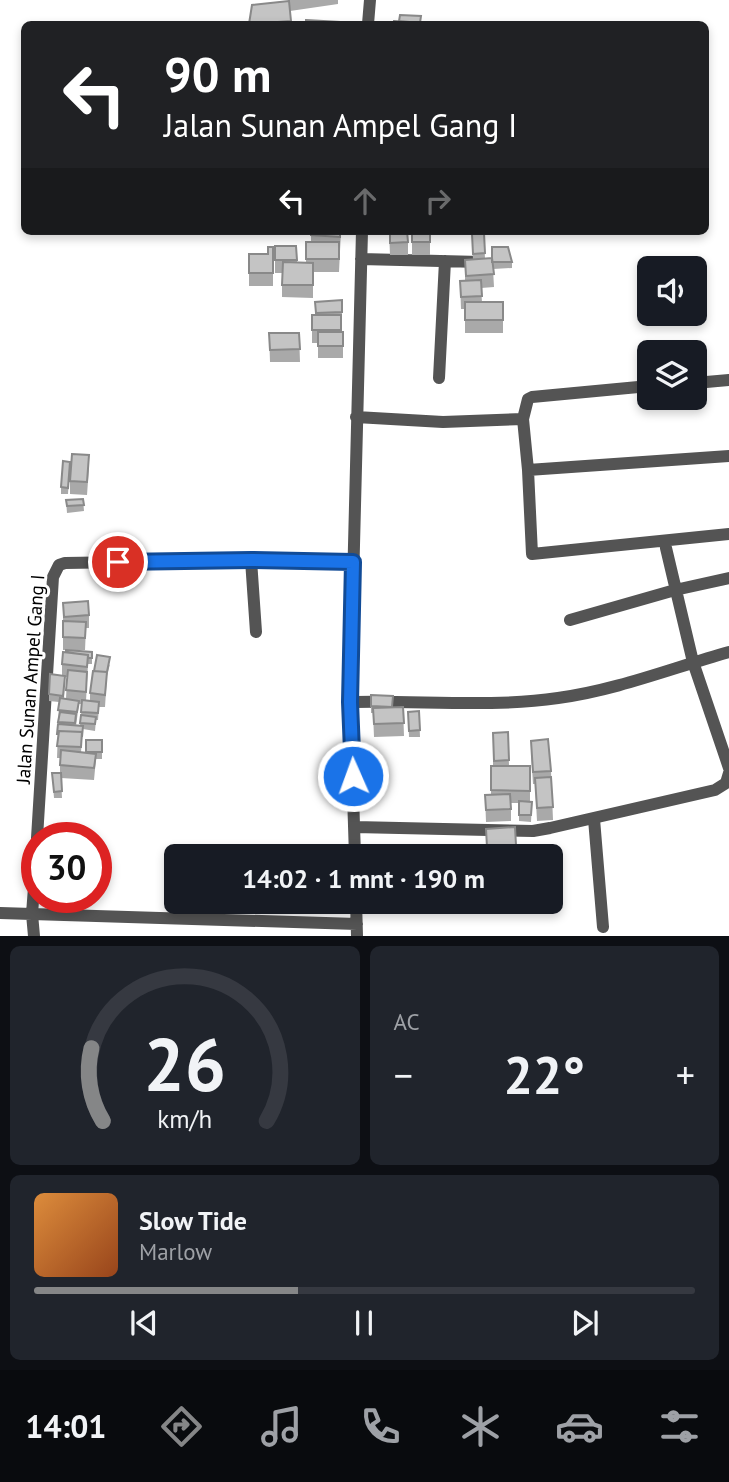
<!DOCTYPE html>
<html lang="id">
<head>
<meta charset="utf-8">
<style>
  :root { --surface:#171b24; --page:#20242c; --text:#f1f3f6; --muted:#9ea1a6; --line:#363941; --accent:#858687 }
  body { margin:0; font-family:"PT Sans",sans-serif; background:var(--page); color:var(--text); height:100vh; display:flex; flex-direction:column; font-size:26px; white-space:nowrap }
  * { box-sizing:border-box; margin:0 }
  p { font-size:23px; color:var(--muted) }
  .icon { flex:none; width:38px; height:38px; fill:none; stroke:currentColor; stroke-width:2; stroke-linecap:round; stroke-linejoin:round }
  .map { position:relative; height:936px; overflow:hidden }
  .details { display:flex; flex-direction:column; gap:10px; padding:10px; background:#0d0f14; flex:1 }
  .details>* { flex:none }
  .banner { position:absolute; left:21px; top:21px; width:688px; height:214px; border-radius:10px; box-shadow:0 4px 10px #0003; background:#202124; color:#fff; overflow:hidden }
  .fabs { position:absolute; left:637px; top:256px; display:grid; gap:14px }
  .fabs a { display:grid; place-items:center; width:70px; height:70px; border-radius:10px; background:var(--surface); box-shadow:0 4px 10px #0003; font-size:35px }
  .speed { position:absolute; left:21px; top:822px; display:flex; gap:14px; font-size:35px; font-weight:700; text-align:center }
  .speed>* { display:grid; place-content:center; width:91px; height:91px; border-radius:50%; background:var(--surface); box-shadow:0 4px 10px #0003; line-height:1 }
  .speed .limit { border:10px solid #d22; background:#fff; color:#111 }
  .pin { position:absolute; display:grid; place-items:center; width:60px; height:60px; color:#fff; margin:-30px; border:4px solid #fff; border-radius:50%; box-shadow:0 2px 7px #0007 }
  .me { position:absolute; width:77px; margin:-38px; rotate:358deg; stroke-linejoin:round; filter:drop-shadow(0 0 5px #0008) }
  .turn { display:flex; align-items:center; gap:24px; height:147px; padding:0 28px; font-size:32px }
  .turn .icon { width:91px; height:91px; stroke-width:2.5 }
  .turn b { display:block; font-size:49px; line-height:60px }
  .lanes { display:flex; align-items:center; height:66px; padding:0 28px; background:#0003; justify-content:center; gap:35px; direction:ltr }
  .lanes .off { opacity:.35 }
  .big { font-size:52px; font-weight:700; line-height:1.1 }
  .details .widget { flex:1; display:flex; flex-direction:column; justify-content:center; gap:10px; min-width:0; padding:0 24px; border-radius:10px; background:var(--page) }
  .details .dial { align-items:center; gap:0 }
  .dial svg { height:182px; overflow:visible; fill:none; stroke:var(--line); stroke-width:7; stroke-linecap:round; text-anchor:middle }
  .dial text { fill:var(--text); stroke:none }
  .song { display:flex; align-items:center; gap:21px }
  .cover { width:84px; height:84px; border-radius:10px; background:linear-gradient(135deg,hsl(30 70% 55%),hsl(20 70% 35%)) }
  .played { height:7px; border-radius:4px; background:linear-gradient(90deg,var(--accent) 40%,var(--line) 40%) }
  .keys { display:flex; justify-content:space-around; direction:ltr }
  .heat { display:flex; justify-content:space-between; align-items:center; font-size:38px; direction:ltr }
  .details .tiles { flex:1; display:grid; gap:10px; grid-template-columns:1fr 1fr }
  .widget:last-child { grid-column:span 2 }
  .trip { position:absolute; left:164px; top:844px; width:399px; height:70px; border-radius:10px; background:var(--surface); box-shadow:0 4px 10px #0003; font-weight:700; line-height:70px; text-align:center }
  .dock { display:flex; height:112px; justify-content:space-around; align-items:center; background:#090b0e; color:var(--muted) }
  .dock .icon { width:49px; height:49px }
  .dock .on { color:var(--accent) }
  .dock b { font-size:32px; color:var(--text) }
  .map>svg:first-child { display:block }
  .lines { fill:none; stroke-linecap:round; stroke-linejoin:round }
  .street { stroke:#545454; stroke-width:12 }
  .wall { fill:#a9a9a9; fill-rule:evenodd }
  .building { fill:#c4c4c4; stroke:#898989; stroke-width:2 }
  .route-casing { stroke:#114b97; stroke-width:18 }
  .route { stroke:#1a73e8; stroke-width:12 }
  .labels { text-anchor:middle; stroke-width:6; stroke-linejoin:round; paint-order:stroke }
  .street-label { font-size:19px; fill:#000; stroke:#fff }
</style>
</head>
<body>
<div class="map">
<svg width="729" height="936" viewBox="0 0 729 936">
  <rect width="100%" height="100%" fill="#fff"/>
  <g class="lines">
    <path class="street" d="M368,24L370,0
      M361,259L480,262
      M439,378L445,261
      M695,383L729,380
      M356,417L443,422L523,419L528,470L729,456
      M523,419L528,399L532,397L649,386
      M528,470L532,554L729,534
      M666,548L693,662L729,768
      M251,560L256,632
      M570,620L675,590L729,578
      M350,702C419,700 489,708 558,698C617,690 672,668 729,652
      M594,819L603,927
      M355,827L533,831L550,828L715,790L726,783L729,773
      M37,838L53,577L59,565L65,563L251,560L353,562
      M355,856L350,702L362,231
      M356,901L357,936
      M0,913L357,924
      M34,936L32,914L37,848"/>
  </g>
  <path class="wall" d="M288,0H338V4L290,11L291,24H249L288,1Z
    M299,231H341L339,272H313V298L282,297V273H275V246L297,260V262H306V242H311V233Z
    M389,231L408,242V255H390Z
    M412,231H430V255H412Z
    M484,233L485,259L512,262V268L493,269L494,287L481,288L482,302H503V333H465V309H461L460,281L465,280V260H473L472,240Z
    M273,247V286H249V254H268Z
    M315,302L342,312L341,332H343V358H318V343H312V315H315Z
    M269,333H299L300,362H270Z
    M70,462L68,494H61V487Z
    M89,467L87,495L70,494V481Z
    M83,499L84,511L67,513L66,500Z
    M63,603L89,615V628H86L85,650H63Z
    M92,652V664H88L86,701H90V693L110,664L107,676L105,707H99L98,720H96L95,731L83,729L81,752L86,753L102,740V759H96L94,780L61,778L62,798H54L52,773H60V758H57L59,702L49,701V694L62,676V664ZM65,677H67L66,699H64ZM79,704H82L80,726H76Z
    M371,695L392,707H403L404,736L374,737L373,713H371Z
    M419,711L420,737H409L408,712Z
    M508,732L509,766H530V802H532L531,822L519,821V803H511V821L486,822L485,795L491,794V766H493V733Z
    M531,741L551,771L553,820L537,821L535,784H533L531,753Z
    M486,829L516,845V856H487Z"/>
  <path class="building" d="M289,1L291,21L249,24L252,5Z
    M400,15L421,16L420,23L399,21Z
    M306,20L340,22V24H306Z
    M394,21L425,23V24H394Z
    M311,231H340V237L311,235Z
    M390,231H407L408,242L390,243Z
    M412,231H430V242H412Z
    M484,233L485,253L473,254L472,234Z
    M306,242H339V259H306Z
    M275,246H296L297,260H275Z
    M268,247H273V273H249V254H268Z
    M492,247H508L512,262H492Z
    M492,258L494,274L466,276L465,260Z
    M283,262L313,263V285H282Z
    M481,280L482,296L461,297L460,281Z
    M342,300V312L316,313L315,302Z
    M465,302H503V320H465Z
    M312,315H341V330H312Z
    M318,332H343V346H318Z
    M269,333H299L300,349L270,350Z
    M72,454L89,455L87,482L70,481Z
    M63,461L70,462L68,488L61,487Z
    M83,499L84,505L67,506L66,500Z
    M88,601L89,615L64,617L63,603Z
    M63,621L86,622L85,638L63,637Z
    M66,650L92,652V658H88V655L66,652Z
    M63,652L88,655L87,667L62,664Z
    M97,655L110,657L107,672L94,671Z
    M68,670L87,672L86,692L66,690Z
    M93,671L107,672L105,695L90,693Z
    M50,674L65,676L63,696L49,694Z
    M371,695L393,696L392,707L371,706Z
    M60,698L79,701L77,712L58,710Z
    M82,700L99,702L98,713L81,712Z
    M403,707L404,723L374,724L373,708Z
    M419,711L420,730L409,731L408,712Z
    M60,712L76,714L75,723L58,722Z
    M81,715L96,717L95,724L80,723Z
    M58,724L83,726L82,737V732L59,731L58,734H57Z
    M59,731L82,732L81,747L57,746Z
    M508,732L509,760L494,761L493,733Z
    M548,739L551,771L533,772L531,741Z
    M86,740H102V752H86Z
    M61,750L96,754L94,768L60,765Z
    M491,766H530V791L491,790Z
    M52,773H61L62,791L54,792Z
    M551,777L553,807L537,808L535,778Z
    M510,794L511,809L486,810L485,795Z
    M519,801L532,802L531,815H519Z
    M515,827L516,845L487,847L486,829Z"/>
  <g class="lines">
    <g class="route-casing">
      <path id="route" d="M118,562L251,560L353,562L350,702L353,776"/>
    </g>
    <use href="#route" class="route"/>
  </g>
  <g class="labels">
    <g class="street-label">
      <text transform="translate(30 679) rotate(-86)" y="7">Jalan Sunan Ampel Gang I</text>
    </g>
  </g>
</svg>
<div class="fabs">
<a><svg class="icon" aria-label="sound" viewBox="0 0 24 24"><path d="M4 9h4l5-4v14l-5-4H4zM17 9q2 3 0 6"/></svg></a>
<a><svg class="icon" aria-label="layers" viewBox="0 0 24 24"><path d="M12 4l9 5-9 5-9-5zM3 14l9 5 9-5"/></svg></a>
</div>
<div class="speed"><div class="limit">30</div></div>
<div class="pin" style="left:118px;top:562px;background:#d93025"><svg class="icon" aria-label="arrive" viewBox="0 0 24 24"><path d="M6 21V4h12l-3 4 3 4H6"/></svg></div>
<svg class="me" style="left:353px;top:776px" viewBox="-20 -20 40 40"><circle r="17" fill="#1a73e8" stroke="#fff" stroke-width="3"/><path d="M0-11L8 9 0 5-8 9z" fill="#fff"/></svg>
<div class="trip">14:02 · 1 mnt · 190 m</div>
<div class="banner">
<div class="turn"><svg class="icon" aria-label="left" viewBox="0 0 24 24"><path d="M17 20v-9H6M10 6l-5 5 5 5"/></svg><div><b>90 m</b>Jalan Sunan Ampel Gang I</div></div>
<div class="lanes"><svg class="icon" aria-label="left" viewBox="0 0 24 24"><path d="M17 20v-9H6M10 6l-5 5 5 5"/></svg><svg class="icon off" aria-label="ahead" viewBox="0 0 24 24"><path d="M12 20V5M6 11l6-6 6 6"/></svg><svg class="icon off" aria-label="right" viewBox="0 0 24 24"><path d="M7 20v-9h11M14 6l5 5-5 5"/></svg></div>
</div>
</div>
<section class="details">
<div class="tiles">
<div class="widget dial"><svg viewBox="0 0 100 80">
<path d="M14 69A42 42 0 1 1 86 69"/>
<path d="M14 69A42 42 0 0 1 9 37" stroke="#858687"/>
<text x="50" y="56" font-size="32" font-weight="700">26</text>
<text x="50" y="72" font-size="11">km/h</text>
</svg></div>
<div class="widget"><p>AC</p>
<div class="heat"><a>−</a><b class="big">22°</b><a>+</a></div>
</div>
<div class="widget">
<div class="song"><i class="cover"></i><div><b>Slow Tide</b><p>Marlow</p></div></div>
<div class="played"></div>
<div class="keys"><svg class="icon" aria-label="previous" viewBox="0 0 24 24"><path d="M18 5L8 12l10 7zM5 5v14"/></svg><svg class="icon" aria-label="pause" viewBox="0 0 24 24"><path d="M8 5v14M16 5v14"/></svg><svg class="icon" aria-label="next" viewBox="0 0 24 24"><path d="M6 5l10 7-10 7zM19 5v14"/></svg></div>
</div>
</div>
</section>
<nav class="dock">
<b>14:01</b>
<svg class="icon on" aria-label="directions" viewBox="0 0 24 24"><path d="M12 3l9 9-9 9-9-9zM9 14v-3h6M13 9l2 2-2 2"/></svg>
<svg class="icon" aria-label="music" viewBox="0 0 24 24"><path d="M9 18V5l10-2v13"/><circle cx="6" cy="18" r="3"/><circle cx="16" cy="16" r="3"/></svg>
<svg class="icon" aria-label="phone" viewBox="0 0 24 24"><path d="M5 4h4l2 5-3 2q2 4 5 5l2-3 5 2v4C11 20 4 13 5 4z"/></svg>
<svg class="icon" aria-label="climate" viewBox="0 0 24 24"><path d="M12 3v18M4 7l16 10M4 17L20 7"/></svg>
<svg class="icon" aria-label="car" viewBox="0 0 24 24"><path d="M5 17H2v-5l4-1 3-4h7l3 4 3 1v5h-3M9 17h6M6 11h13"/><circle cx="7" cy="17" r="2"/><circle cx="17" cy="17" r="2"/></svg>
<svg class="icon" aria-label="filters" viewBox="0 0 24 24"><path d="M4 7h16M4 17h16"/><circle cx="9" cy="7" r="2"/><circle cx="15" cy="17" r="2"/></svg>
</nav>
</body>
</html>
